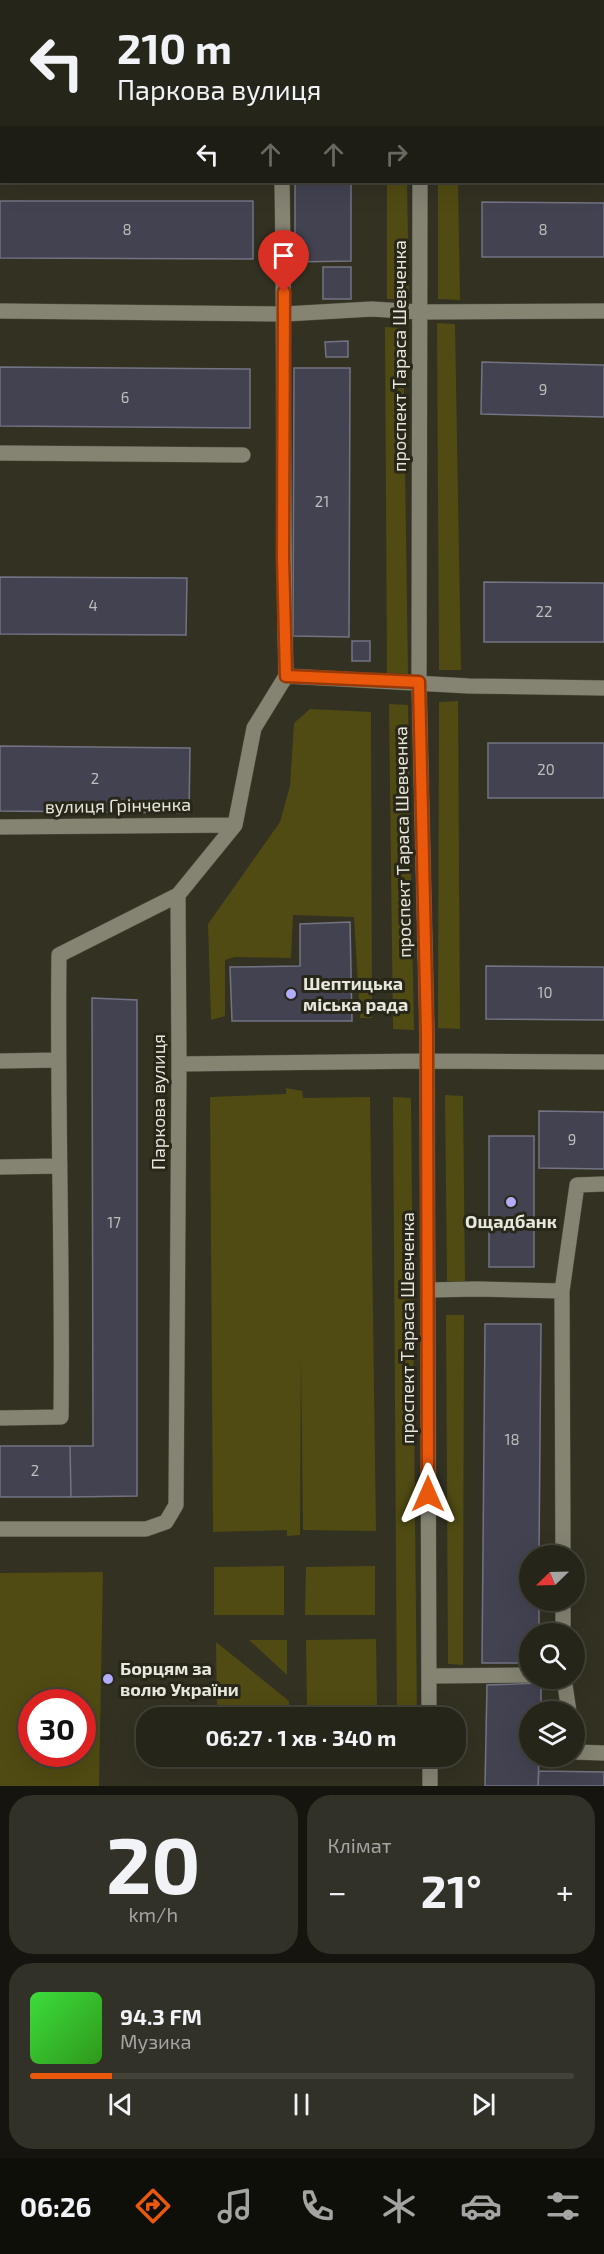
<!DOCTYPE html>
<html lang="uk">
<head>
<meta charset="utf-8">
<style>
  :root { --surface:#26251a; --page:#323127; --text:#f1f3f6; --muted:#a4a5a2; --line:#424239; --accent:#ea580c }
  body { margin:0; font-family:"Exo 2",sans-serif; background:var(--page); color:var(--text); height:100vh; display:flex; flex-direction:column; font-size:22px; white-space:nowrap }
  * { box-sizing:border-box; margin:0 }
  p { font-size:20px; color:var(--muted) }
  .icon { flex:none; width:33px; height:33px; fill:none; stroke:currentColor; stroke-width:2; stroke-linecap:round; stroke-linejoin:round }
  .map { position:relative; height:1786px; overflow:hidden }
  .side { display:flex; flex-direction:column; gap:9px; padding:9px; background:#15140e; flex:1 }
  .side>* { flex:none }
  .top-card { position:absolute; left:0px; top:0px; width:604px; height:183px; box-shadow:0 6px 24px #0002,0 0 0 2px var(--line); background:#26251a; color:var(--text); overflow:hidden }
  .needle { width:39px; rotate:247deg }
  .buttons { position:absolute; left:519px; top:1545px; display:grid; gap:12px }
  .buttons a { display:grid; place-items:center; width:66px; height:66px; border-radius:50%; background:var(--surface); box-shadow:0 6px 24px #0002,0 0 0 2px var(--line); font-size:30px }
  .speed { position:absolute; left:18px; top:1689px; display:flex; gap:12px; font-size:30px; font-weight:700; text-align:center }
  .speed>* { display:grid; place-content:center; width:78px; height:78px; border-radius:50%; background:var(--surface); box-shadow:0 6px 24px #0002,0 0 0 2px var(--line); line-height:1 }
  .speed .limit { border:9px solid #d22; background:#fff; color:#111 }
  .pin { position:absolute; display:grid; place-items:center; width:51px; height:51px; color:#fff; margin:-62px -26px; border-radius:50% 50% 50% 0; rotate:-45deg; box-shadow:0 0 6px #0007 }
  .pin .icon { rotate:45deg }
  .me { position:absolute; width:66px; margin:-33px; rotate:0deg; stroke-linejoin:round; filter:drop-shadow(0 0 4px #0008) }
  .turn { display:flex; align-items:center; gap:21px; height:126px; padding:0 18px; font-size:27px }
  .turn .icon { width:78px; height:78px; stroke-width:2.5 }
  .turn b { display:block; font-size:42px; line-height:51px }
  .lanes { display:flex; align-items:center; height:57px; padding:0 18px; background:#0003; justify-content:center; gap:30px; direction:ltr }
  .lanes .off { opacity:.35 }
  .big { font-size:45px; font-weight:700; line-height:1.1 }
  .side .widget { flex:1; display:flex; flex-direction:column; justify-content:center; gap:9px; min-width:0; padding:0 21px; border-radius:24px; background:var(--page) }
  .side .dial { align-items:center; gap:0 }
  .dial b { font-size:78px; line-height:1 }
  .song { display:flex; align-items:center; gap:18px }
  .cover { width:72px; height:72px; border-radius:9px; background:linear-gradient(135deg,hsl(120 70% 55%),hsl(110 70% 35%)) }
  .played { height:6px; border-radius:3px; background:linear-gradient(90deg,var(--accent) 15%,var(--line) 15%) }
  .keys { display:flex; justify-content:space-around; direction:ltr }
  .heat { display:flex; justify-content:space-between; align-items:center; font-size:33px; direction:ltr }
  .side .tiles { flex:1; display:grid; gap:9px; grid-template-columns:1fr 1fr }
  .widget:last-child { grid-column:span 2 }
  .trip { position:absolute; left:136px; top:1707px; width:330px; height:60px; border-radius:24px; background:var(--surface); box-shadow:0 6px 24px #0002,0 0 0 2px var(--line); font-weight:700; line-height:60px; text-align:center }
  .menu { display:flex; height:96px; justify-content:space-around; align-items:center; background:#0f0f0a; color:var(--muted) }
  .menu .icon { width:42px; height:42px }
  .menu .selected { color:var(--accent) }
  .menu b { font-size:27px; color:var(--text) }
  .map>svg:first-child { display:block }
  .green { fill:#504b12; fill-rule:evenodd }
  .building { fill:#424251; stroke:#737383; stroke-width:1.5 }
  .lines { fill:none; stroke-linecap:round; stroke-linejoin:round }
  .minor-casing { stroke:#4f4f42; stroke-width:16 }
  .minor { stroke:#858473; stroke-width:15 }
  .route-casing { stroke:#983908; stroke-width:15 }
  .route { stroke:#ea580c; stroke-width:10 }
  .poi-dot { fill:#b1adfa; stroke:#282719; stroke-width:2 }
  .labels { text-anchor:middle; stroke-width:6; stroke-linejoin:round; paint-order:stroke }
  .number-label { font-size:15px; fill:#bebeba }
  .street-label { font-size:18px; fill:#e7e7dd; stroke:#282719 }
  .poi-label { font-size:18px; font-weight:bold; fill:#e7e7dd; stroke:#282719; text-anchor:start }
</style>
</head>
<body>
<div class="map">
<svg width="604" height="1786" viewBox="0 0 604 1786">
  <rect width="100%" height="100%" fill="#323122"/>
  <path class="green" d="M387,182H407L409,299H387Z
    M438,182H458L460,300L438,299Z
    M437,323L455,324L461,670H439Z
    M385,327L403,328L408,674L387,673Z
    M458,701L460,1029L438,1028L439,702Z
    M389,704L408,705L414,1030L393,1029Z
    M310,709L371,712L372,1018H360L354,917L293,915L291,958L235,957L225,960V1016L211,1020L208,924L280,822L290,786L294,723Z
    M286,1088L302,1091L303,1098L370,1097L376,1531L303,1530L301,1358L300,1535L287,1536V1530L213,1532L210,1097L286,1094Z
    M445,1095L463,1096L465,1283L447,1281Z
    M393,1097L411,1098L417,1718L397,1717Z
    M446,1315H464L463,1665L448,1664Z
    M284,1566V1615H214V1567Z
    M375,1566V1615H305L306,1567Z
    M103,1572L99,1786H0V1573ZM32,1702H82V1754H32Z
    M376,1639L377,1711H307L306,1640Z
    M249,1640H287V1675Z
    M216,1642L289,1701V1712L217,1714Z"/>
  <path class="building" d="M0,0H193V2H2L0,45Z
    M293,0H349V2H293Z
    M484,0H604V44L603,2Z
    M295,182H351V261L295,262Z
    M0,201H253V259L0,258Z
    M482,202L604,203V257H482Z
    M323,267H351V299H323Z
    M348,341V357H326L325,342Z
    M482,362L604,365V417L481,414Z
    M0,367L250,369V428L0,426Z
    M294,368H350L349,637L293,636Z
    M0,577L187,578L186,635L0,634Z
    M484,582L604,583V642H484Z
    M352,641H370V661H352Z
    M488,743H604V798H488Z
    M0,746L190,748L189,813L0,811Z
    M350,922L352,1021H232L230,967L300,966V924Z
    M486,966L604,967V1020L486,1019Z
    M92,998L137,1000V1496L71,1497L70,1446H93Z
    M539,1111L604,1112V1169L539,1168Z
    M489,1136H534V1267H489Z
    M485,1324H541L539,1556H530V1600H539V1634H530V1663H482Z
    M0,1446H70L71,1497H0Z
    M541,1683V1712H530V1756H539L538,1786H485L487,1685Z
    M539,1771L604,1772V1786H538Z"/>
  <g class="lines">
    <g class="minor-casing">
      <path id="minor" d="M286,2V0
        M422,2V0
        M282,182C285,346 282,511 286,676
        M420,182L419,682L427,1034L429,1718
        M0,311L285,314L372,309L419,312L604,311
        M0,453L243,455
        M0,827L235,825
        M0,1061L58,1060
        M179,1064L427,1061L604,1062
        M0,1167L60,1166
        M428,1290L477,1289L562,1291
        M0,1418L61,1417C63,1263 57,1109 59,955L178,895
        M0,1529H146L166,1522L176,1505L179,1064L178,895L235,825L254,728L286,676L469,686L604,688
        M563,1556L562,1291L577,1185L604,1184
        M563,1600V1634
        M429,1676L530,1675
        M564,1678L569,1712
        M574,1752L604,1753
        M430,1756V1786"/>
    </g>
    <use href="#minor" class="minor"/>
  </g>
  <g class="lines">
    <g class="route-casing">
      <path id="route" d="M284,292L283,557L286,676L419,682L427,1034L428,1494"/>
    </g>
    <use href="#route" class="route"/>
  </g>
  <g class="poi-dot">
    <circle cx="291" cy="994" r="6"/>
    <circle cx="511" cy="1202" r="6"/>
    <circle cx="108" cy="1679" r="6"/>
  </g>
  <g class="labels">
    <g class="number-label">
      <text x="127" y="235">8</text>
      <text x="543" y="235">8</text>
      <text x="543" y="395">9</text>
      <text x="125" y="403">6</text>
      <text x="322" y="507">21</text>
      <text x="93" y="611">4</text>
      <text x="544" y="617">22</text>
      <text x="546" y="775">20</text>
      <text x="95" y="784">2</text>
      <text x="545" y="998">10</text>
      <text x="572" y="1145">9</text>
      <text x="114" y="1228">17</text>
      <text x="512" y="1445">18</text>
      <text x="35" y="1476">2</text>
    </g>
    <g class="street-label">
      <text transform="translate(400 356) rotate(-90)" y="6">проспект Тараса Шевченка</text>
      <text transform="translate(118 806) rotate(-1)" y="6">вулиця Грінченка</text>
      <text transform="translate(403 842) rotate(-91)" y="6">проспект Тараса Шевченка</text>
      <text transform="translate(159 1102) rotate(-90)" y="6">Паркова вулиця</text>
      <text transform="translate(408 1328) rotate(-90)" y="6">проспект Тараса Шевченка</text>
    </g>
    <g class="poi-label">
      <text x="303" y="990">Шептицька<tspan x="303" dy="21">міська рада</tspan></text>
      <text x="511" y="1228" text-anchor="middle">Ощадбанк</text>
      <text x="120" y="1675">Борцям за<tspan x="120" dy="21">волю України</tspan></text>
    </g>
  </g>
</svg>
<div class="buttons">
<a><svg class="needle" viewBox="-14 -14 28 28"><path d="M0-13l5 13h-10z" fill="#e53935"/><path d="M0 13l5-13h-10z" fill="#a4a5a2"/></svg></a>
<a><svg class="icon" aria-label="search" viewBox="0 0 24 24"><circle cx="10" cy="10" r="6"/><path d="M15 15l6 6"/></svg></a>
<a><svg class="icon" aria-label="layers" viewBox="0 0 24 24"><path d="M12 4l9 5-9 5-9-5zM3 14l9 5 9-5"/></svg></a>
</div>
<div class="speed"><div class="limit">30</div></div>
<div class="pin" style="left:284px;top:292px;background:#d93025"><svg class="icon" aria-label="arrive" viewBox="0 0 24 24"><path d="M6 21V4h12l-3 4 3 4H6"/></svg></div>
<svg class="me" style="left:428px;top:1494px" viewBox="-20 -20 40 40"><path d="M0-17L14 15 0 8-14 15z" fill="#ea580c" stroke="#fff" stroke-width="4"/></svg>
<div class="trip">06:27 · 1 хв · 340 m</div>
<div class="top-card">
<div class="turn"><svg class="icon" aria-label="left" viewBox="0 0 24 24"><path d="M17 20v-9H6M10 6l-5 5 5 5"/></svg><div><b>210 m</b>Паркова вулиця</div></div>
<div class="lanes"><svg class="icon" aria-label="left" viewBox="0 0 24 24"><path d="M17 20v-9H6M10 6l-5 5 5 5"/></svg><svg class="icon off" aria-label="ahead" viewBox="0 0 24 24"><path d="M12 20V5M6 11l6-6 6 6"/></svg><svg class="icon off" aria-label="ahead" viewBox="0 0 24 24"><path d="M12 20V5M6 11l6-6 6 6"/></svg><svg class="icon off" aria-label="right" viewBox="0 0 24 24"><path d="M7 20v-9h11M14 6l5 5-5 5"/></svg></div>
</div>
</div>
<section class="side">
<div class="tiles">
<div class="widget dial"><b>20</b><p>km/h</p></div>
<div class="widget"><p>Клімат</p>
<div class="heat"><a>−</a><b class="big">21°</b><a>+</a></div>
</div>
<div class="widget">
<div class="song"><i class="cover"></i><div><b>94.3 FM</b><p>Музика</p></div></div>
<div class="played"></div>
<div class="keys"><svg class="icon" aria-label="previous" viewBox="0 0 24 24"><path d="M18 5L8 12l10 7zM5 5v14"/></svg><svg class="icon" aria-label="pause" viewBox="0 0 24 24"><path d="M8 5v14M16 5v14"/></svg><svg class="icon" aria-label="next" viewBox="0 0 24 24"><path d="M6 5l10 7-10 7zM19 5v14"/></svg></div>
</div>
</div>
</section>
<nav class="menu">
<b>06:26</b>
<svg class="icon selected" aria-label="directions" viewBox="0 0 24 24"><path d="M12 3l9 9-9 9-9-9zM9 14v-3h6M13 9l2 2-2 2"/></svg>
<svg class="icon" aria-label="music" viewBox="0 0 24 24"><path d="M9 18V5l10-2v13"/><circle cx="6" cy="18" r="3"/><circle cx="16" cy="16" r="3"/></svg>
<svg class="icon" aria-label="phone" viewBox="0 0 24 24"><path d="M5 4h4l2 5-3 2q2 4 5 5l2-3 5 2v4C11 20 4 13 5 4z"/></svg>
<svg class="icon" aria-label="climate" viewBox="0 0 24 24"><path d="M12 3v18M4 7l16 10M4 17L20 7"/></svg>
<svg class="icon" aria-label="car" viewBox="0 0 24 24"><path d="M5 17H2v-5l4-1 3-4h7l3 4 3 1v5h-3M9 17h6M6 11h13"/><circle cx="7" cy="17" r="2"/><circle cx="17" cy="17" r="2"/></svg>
<svg class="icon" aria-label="filters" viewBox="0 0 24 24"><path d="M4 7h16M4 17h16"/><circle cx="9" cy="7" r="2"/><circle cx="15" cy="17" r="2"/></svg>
</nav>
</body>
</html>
